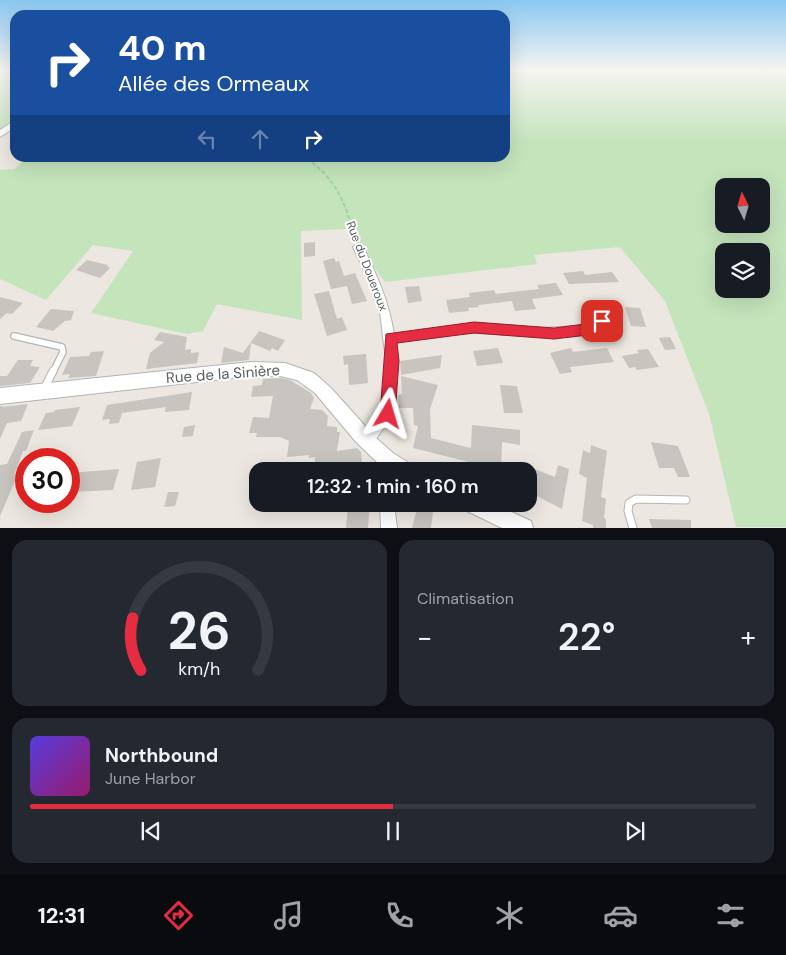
<!DOCTYPE html>
<html lang="fr">
<head>
<meta charset="utf-8">
<style>
  :root { --surface:#171b24; --page:#242831; --text:#f1f3f6; --muted:#9ea1a6; --line:#363941; --accent:#e62c41 }
  body { margin:0; font-family:"DM Sans",sans-serif; background:var(--page); color:var(--text); height:100vh; display:flex; flex-direction:column; font-size:19px; white-space:nowrap }
  * { box-sizing:border-box; margin:0 }
  p { font-size:16px; color:var(--muted) }
  .icon { flex:none; width:28px; height:28px; fill:none; stroke:currentColor; stroke-width:2; stroke-linecap:round; stroke-linejoin:round }
  .map { position:relative; height:528px; overflow:hidden }
  .sheet { display:flex; flex-direction:column; gap:12px; padding:12px; background:#0d0f14; flex:1 }
  .sheet>* { flex:none }
  .guide { position:absolute; left:10px; top:10px; width:500px; height:152px; border-radius:15px; box-shadow:0 5px 20px #0002; background:#1a4fa0; color:#fff; overflow:hidden }
  .needle { width:32px; rotate:355deg }
  .tools { position:absolute; left:715px; top:178px; display:grid; gap:10px }
  .tools a { display:grid; place-items:center; width:55px; height:55px; border-radius:10px; background:var(--surface); box-shadow:0 5px 20px #0002; font-size:25px }
  .speed { position:absolute; left:15px; top:448px; display:flex; gap:10px; font-size:25px; font-weight:700; text-align:center }
  .speed>* { display:grid; place-content:center; width:65px; height:65px; border-radius:50%; background:var(--surface); box-shadow:0 5px 20px #0002; line-height:1 }
  .speed .limit { border:8px solid #d22; background:#fff; color:#111 }
  .pin { position:absolute; display:grid; place-items:center; width:42px; height:42px; color:#fff; margin:-21px; border-radius:10px; box-shadow:0 2px 8px #0006 }
  .me { position:absolute; width:55px; margin:-28px; rotate:7deg; stroke-linejoin:round; filter:drop-shadow(0 0 4px #0008) }
  .turn { display:flex; align-items:center; gap:18px; height:105px; padding:0 25px; font-size:22px }
  .turn .icon { width:65px; height:65px; stroke-width:2.5 }
  .turn b { display:block; font-size:35px; line-height:42px }
  .lanes { display:flex; align-items:center; height:48px; padding:0 25px; background:#0003; justify-content:center; gap:25px; direction:ltr }
  .lanes .off { opacity:.35 }
  .big { font-size:38px; font-weight:600; line-height:1.1 }
  .sheet .card { flex:1; display:flex; flex-direction:column; justify-content:center; gap:8px; min-width:0; padding:0 18px; border-radius:15px; background:var(--page) }
  .sheet .dial { align-items:center; gap:0 }
  .dial svg { height:130px; overflow:visible; fill:none; stroke:var(--line); stroke-width:7; stroke-linecap:round; text-anchor:middle }
  .dial text { fill:var(--text); stroke:none }
  .song { display:flex; align-items:center; gap:15px }
  .cover { width:60px; height:60px; border-radius:8px; background:linear-gradient(135deg,hsl(250 70% 55%),hsl(320 70% 35%)) }
  .played { height:5px; border-radius:2px; background:linear-gradient(90deg,var(--accent) 50%,var(--line) 50%) }
  .keys { display:flex; justify-content:space-around; direction:ltr }
  .heat { display:flex; justify-content:space-between; align-items:center; font-size:28px; direction:ltr }
  .sheet .tiles { flex:1; display:grid; gap:12px; grid-template-columns:1fr 1fr }
  .card:last-child { grid-column:span 2 }
  .trip { position:absolute; left:249px; top:462px; width:288px; height:50px; border-radius:15px; background:var(--surface); box-shadow:0 5px 20px #0002; font-weight:600; line-height:50px; text-align:center }
  .tabs { display:flex; height:80px; justify-content:space-around; align-items:center; background:#090b0e; color:var(--muted) }
  .tabs .icon { width:35px; height:35px }
  .tabs .current { color:var(--accent) }
  .tabs b { font-size:22px; color:var(--text) }
  .map>svg:first-child { display:block }
  .green { fill:#c4e4bc; fill-rule:evenodd }
  .building { fill:#c8c4bf }
  .lines { fill:none; stroke-linecap:round; stroke-linejoin:round }
  .service-far1-casing { stroke:#b1b4b8; stroke-width:8 }
  .service-casing { stroke:#b1b4b8; stroke-width:9 }
  .minor-casing { stroke:#b1b4b8; stroke-width:2 }
  .tertiary-casing { stroke:#b1b4b8; stroke-width:2 }
  .path { stroke:#9fd5a3; stroke-width:2; stroke-dasharray:4.5 2; stroke-linecap:butt }
  .service-far1 { stroke:#fff; stroke-width:5.5 }
  .service { stroke:#fff; stroke-width:7 }
  .minor { fill:#fff; fill-rule:evenodd }
  .tertiary { fill:#fff; fill-rule:evenodd }
  .route { fill:#e62c41; stroke:#961d2a }
  .labels { text-anchor:middle; stroke-width:4; stroke-linejoin:round; paint-order:stroke }
  .street-label { font-size:12px; fill:#595e61; stroke:#fff }
  .near-street-label { font-size:15px; fill:#595e61; stroke:#fff }
</style>
</head>
<body>
<div class="map">
<svg width="786" height="528" viewBox="0 0 786 528">
  <rect width="100%" height="100%" fill="#ece7e0"/>
  <path class="green" d="M505,70H786V527H736L709,414L665,301L620,247L534,255L537,264L385,282L346,229L301,231L302,320L217,304L203,331L187,334L91,313L133,251L93,245L46,300L0,279V170L14,169L27,158H505ZM724,186H761V224H724ZM724,251H761V289H724Z
    M15,72V119L0,130V78Z"/>
  <path class="building" d="M315,242V256L304,257V243Z
    M334,258L336,262L339,261L344,276L355,273L367,301L352,304L347,286L331,289L323,261Z
    M87,260L108,265L107,266L110,268L100,278L76,270Z
    M583,271L585,275L612,272L619,282L569,284L563,273Z
    M556,283L563,295L532,299L536,309L515,311L512,301L478,305L479,307L468,308L469,311L449,313L446,300L470,297L469,293L494,290L496,294L539,289L537,285Z
    M419,286L422,301L408,303L405,287Z
    M329,291L337,319L342,317L347,330L327,336L314,294Z
    M0,297L23,303L12,314L7,313L0,319Z
    M625,307L640,308L646,327L631,326Z
    M51,309L74,311L71,320L65,321L53,331L36,327Z
    M259,331L285,340L278,351L272,348L270,351L251,343L249,360L221,363L224,347L243,353Z
    M160,332L187,337L185,350L191,349V353L199,352L197,363L146,369L150,353L164,342L154,340Z
    M670,337L676,349L665,350L659,338Z
    M498,348L503,363L477,366L473,351Z
    M571,348L573,352L607,348L614,362L570,367L572,372L560,374L550,353Z
    M648,349L659,367L637,370L635,367L629,368L622,356L639,353L637,350Z
    M104,351L96,376L68,378L70,374L62,375L70,357L89,356L91,352Z
    M366,354L368,383L349,385L348,364L344,365L343,356Z
    M442,355L440,368L401,375L400,361Z
    M18,360H33L30,366L40,367L30,383L0,386V376H7Z
    M401,376L438,385L430,409L431,438L471,448L472,425L520,430V445L502,442L501,471H468L469,462L413,448L418,426L414,425L413,408H399L398,395L402,394Z
    M280,378L290,380L311,393L314,398L310,409L322,410L328,416L327,426L337,427V432H340L337,451L357,448L361,452L362,463L335,467L334,462L315,464V457L309,458V455L287,457L289,441L280,437H256L257,433H249L253,417L269,418L273,396L251,397L253,386L262,385L263,379Z
    M500,385L517,386L523,413H504Z
    M192,392L189,410L165,412L166,407L122,413L119,423L109,424L110,419L102,420L107,405Z
    M28,404L21,421L7,423L0,439V406H3L2,407Z
    M80,407L72,426L38,430L46,413L54,412L55,410Z
    M195,425L193,436L182,437L184,427Z
    M34,430L26,451H23L14,475L18,474L0,516V465L7,464L22,432Z
    M651,442L678,446L690,477H678L674,468H659Z
    M591,445L607,451L601,497L606,499L604,518L606,519V528H593V525L582,521L587,478L579,474L583,450L590,453Z
    M161,458L155,487L131,490L137,462Z
    M558,465L569,469L562,509L529,492L528,488V474L532,476L534,469L555,477Z
    M119,469L113,490L69,492V473Z
    M168,492H179L175,506L164,507Z
    M348,504H370L368,528H346Z
    M418,504H434L431,528H412Z
    M649,519L691,520V528H652Z"/>
  <g class="lines">
    <g class="service-far1-casing">
      <path id="service-far1" d="M14,336L62,347L63,352L53,372"/>
    </g>
    <g class="service-casing">
      <path id="service" d="M44,389L53,371
        M633,528L628,511L629,503L636,499L686,500"/>
    </g>
    <g class="minor-casing">
      <path id="minor" d="M358,243L363,247C377,275 389,302 394,334L475,323L542,328L578,326L590,324L603,316L607,318L609,321C594,349 503,332 475,333C448,333 422,339 395,343L398,361L394,413L371,446L366,448L361,446L359,441L361,436L382,411L386,361L380,312L370,283L353,247Z
        M380,504H394L397,528H381Z"/>
    </g>
    <g class="tertiary-casing">
      <path id="tertiary" d="M15,120V127L0,137V130Z
        M251,362L285,363L314,373L331,388L376,438L393,453L412,465L415,471H389L380,465L356,442L315,393L297,380L280,376H251L0,404V388Z
        M465,504H494L531,521L533,528H502L467,511Z"/>
    </g>
    <path class="path" d="M307,158C339,183 344,202 356,239"/>
    <use href="#service-far1" class="service-far1"/>
    <use href="#service" class="service"/>
    <use href="#minor" class="minor"/>
    <use href="#tertiary" class="tertiary"/>
  </g>
  <linearGradient id="sky" x2="0" y2="1"><stop stop-color="#8ac8f1"/><stop offset="0.49" stop-color="#f6f4f1"/><stop offset="1" stop-color="#f6f4f1" stop-opacity="0"/></linearGradient>
  <rect width="786" height="143" fill="url(#sky)"/>
  <path class="route" d="M602,316L609,321L601,332L596,334L554,339L474,333L397,343L399,361L395,414L393,419L388,421L382,419L380,414L386,334L474,322L554,328L593,323Z"/>
  <g class="labels">
    <g class="street-label">
      <text transform="translate(367 266) rotate(69)" y="4">Rue du Doueroux</text>
    </g>
    <g class="near-street-label">
      <text transform="translate(223 374) rotate(-4)" y="5">Rue de la Sinière</text>
    </g>
  </g>
</svg>
<div class="tools">
<a><svg class="needle" viewBox="-14 -14 28 28"><path d="M0-13l5 13h-10z" fill="#e53935"/><path d="M0 13l5-13h-10z" fill="#9ea1a6"/></svg></a>
<a><svg class="icon" aria-label="layers" viewBox="0 0 24 24"><path d="M12 4l9 5-9 5-9-5zM3 14l9 5 9-5"/></svg></a>
</div>
<div class="speed"><div class="limit">30</div></div>
<div class="pin" style="left:602px;top:321px;background:#d93025"><svg class="icon" aria-label="arrive" viewBox="0 0 24 24"><path d="M6 21V4h12l-3 4 3 4H6"/></svg></div>
<svg class="me" style="left:388px;top:414px" viewBox="-20 -20 40 40"><path d="M0-17L14 15 0 8-14 15z" fill="#e62c41" stroke="#fff" stroke-width="4"/></svg>
<div class="trip">12:32 · 1 min · 160 m</div>
<div class="guide">
<div class="turn"><svg class="icon" aria-label="right" viewBox="0 0 24 24"><path d="M7 20v-9h11M14 6l5 5-5 5"/></svg><div><b>40 m</b>Allée des Ormeaux</div></div>
<div class="lanes"><svg class="icon off" aria-label="left" viewBox="0 0 24 24"><path d="M17 20v-9H6M10 6l-5 5 5 5"/></svg><svg class="icon off" aria-label="ahead" viewBox="0 0 24 24"><path d="M12 20V5M6 11l6-6 6 6"/></svg><svg class="icon" aria-label="right" viewBox="0 0 24 24"><path d="M7 20v-9h11M14 6l5 5-5 5"/></svg></div>
</div>
</div>
<section class="sheet">
<div class="tiles">
<div class="card dial"><svg viewBox="0 0 100 80">
<path d="M14 69A42 42 0 1 1 86 69"/>
<path d="M14 69A42 42 0 0 1 9 37" stroke="#e62c41"/>
<text x="50" y="56" font-size="32" font-weight="700">26</text>
<text x="50" y="72" font-size="11">km/h</text>
</svg></div>
<div class="card"><p>Climatisation</p>
<div class="heat"><a>−</a><b class="big">22°</b><a>+</a></div>
</div>
<div class="card">
<div class="song"><i class="cover"></i><div><b>Northbound</b><p>June Harbor</p></div></div>
<div class="played"></div>
<div class="keys"><svg class="icon" aria-label="previous" viewBox="0 0 24 24"><path d="M18 5L8 12l10 7zM5 5v14"/></svg><svg class="icon" aria-label="pause" viewBox="0 0 24 24"><path d="M8 5v14M16 5v14"/></svg><svg class="icon" aria-label="next" viewBox="0 0 24 24"><path d="M6 5l10 7-10 7zM19 5v14"/></svg></div>
</div>
</div>
</section>
<nav class="tabs">
<b>12:31</b>
<svg class="icon current" aria-label="directions" viewBox="0 0 24 24"><path d="M12 3l9 9-9 9-9-9zM9 14v-3h6M13 9l2 2-2 2"/></svg>
<svg class="icon" aria-label="music" viewBox="0 0 24 24"><path d="M9 18V5l10-2v13"/><circle cx="6" cy="18" r="3"/><circle cx="16" cy="16" r="3"/></svg>
<svg class="icon" aria-label="phone" viewBox="0 0 24 24"><path d="M5 4h4l2 5-3 2q2 4 5 5l2-3 5 2v4C11 20 4 13 5 4z"/></svg>
<svg class="icon" aria-label="climate" viewBox="0 0 24 24"><path d="M12 3v18M4 7l16 10M4 17L20 7"/></svg>
<svg class="icon" aria-label="car" viewBox="0 0 24 24"><path d="M5 17H2v-5l4-1 3-4h7l3 4 3 1v5h-3M9 17h6M6 11h13"/><circle cx="7" cy="17" r="2"/><circle cx="17" cy="17" r="2"/></svg>
<svg class="icon" aria-label="filters" viewBox="0 0 24 24"><path d="M4 7h16M4 17h16"/><circle cx="9" cy="7" r="2"/><circle cx="15" cy="17" r="2"/></svg>
</nav>
</body>
</html>
